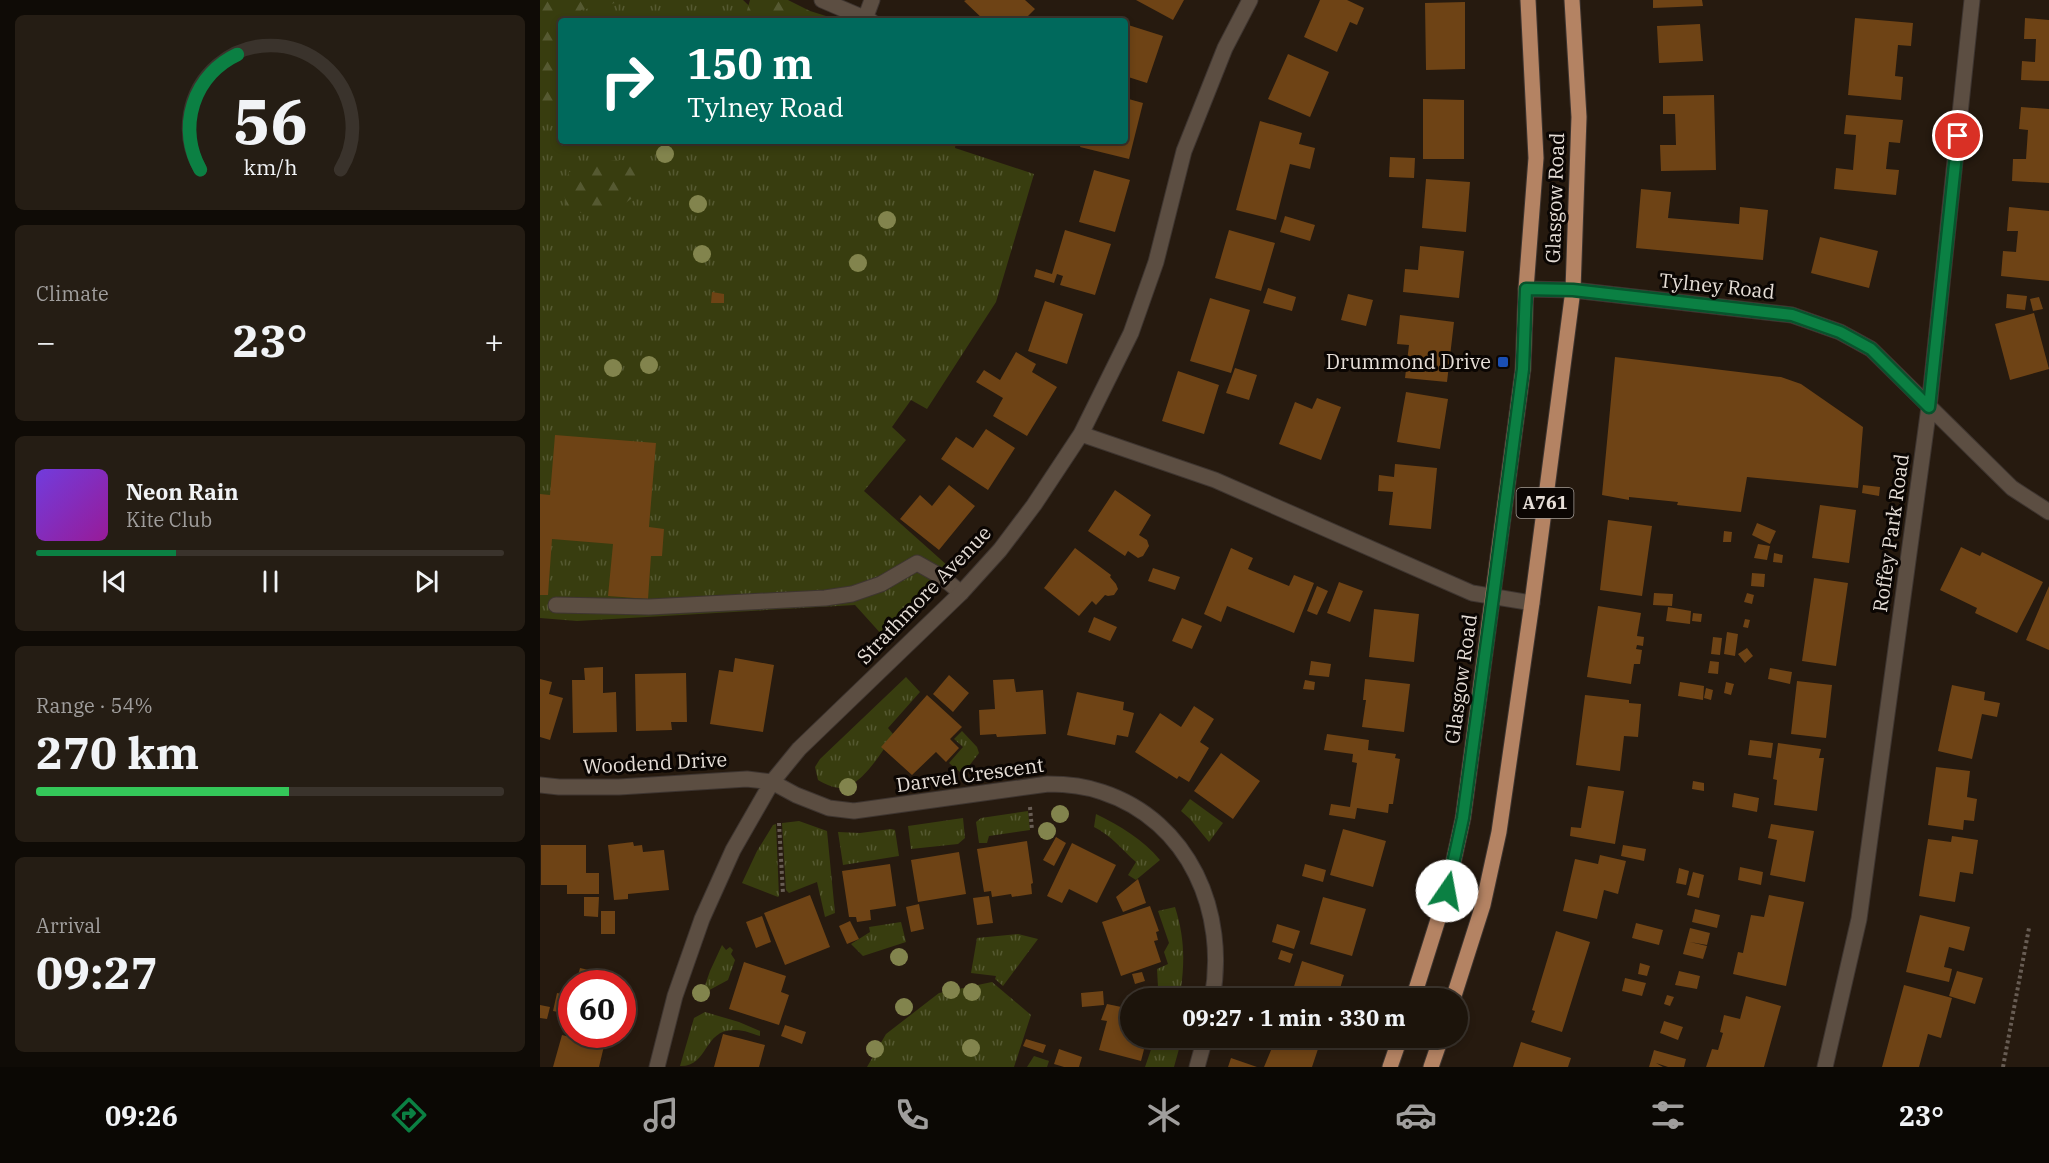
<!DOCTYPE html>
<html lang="en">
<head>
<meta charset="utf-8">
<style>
  :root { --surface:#1c140b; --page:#251d14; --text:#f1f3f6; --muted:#a09e9d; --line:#3a332c; --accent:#0b8043 }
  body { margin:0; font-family:"IBM Plex Serif",serif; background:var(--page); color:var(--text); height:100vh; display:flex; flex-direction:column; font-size:22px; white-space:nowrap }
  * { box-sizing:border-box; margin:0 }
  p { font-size:20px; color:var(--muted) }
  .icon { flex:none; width:33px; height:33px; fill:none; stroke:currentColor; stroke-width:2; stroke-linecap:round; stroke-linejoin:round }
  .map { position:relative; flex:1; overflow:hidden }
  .side { display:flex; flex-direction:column; gap:15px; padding:15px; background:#0f0b06; width:540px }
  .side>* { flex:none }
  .hud { position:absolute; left:18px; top:18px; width:570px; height:126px; border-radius:6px; box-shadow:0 3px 9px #0003,0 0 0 2px var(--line); background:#00695c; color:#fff; overflow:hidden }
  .speed { position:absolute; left:18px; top:970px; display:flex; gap:12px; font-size:30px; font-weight:700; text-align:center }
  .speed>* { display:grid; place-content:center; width:78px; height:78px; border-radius:50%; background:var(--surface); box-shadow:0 3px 9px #0003,0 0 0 2px var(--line); line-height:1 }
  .speed .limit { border:9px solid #d22; background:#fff; color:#111 }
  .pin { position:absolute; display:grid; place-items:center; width:51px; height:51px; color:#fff; margin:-26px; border:3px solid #fff; border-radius:50%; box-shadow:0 2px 6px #0007 }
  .me { position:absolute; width:66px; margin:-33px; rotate:12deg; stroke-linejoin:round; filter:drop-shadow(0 0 4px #0008) }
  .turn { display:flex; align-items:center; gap:21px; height:126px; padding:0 30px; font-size:27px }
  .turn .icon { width:78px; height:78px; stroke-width:2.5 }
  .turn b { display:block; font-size:42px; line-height:51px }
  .big { font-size:45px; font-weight:700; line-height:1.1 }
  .side .widget { flex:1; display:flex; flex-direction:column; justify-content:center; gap:9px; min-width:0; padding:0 21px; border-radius:9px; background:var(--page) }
  .side .dial { align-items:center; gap:0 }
  .dial svg { height:156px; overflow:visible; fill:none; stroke:var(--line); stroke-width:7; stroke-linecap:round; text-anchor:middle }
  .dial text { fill:var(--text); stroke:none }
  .song { display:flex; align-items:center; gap:18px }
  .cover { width:72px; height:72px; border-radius:9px; background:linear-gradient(135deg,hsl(260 70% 55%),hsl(300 70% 35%)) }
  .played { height:6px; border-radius:3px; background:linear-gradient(90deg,var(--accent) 30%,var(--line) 30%) }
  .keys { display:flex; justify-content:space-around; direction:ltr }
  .heat { display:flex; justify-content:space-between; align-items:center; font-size:33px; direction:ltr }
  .charge { height:9px; border-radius:4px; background:linear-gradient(90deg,#34c759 54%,var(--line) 0) }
  .trip { position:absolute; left:580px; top:988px; width:348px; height:60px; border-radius:30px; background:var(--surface); box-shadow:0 3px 9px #0003,0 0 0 2px var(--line); font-weight:700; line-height:60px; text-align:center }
  .menu { display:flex; height:96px; justify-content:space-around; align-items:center; background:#0b0804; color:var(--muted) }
  .menu .icon { width:42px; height:42px }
  .menu .current { color:var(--accent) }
  .menu b { font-size:27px; color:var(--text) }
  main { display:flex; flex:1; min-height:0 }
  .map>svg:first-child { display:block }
  .grass { fill:url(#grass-tufts) }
  .forest { fill:url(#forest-firs) }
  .building { fill:#6e4315 }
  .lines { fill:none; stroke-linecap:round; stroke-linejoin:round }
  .lane-casing { stroke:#3e3530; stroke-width:17 }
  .street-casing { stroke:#3e3530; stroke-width:17 }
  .primary-casing { stroke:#3e3530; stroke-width:17 }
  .path { stroke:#685d54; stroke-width:4; stroke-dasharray:3 3; stroke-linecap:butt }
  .lane { stroke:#5c4e42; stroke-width:15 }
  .street { stroke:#5c4e42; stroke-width:15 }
  .primary { stroke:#b48363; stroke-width:15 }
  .tree { fill:#82844d }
  .route-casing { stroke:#07532c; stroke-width:15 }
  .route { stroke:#0b8043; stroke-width:10 }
  .transit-dot { fill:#1a4fb4; stroke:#0b0603; stroke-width:2 }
  .labels { text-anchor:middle; stroke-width:6; stroke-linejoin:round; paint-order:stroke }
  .shield { fill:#0b0603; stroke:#a49d97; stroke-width:1.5 }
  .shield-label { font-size:18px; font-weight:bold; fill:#e6ded7 }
  .street-label { font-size:20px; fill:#e6ded7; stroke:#0b0603 }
  .poi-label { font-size:20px; fill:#e6ded7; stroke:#0b0603; text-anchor:end }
</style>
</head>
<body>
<main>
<section class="side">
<div class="widget dial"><svg viewBox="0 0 100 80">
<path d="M14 69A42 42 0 1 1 86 69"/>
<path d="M14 69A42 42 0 0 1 33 10" stroke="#0b8043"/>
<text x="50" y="56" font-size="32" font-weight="700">56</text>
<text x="50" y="72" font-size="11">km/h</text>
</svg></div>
<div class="widget"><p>Climate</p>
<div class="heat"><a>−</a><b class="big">23°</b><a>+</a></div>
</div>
<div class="widget">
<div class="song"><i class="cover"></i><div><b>Neon Rain</b><p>Kite Club</p></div></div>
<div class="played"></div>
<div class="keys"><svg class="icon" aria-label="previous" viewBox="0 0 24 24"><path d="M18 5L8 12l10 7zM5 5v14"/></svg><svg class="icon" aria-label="pause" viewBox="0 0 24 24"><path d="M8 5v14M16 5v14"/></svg><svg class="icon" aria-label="next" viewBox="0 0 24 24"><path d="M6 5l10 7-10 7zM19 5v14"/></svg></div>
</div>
<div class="widget"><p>Range · 54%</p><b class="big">270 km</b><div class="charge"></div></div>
<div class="widget"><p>Arrival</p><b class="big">09:27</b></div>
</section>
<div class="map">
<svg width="1509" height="1067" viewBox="0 0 1509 1067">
  <defs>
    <pattern id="grass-tufts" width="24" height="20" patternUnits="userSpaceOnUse" patternTransform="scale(1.5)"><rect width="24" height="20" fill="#383d0f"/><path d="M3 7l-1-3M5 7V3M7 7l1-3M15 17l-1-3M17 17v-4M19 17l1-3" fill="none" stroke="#555931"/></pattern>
    <pattern id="forest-firs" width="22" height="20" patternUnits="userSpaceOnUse" patternTransform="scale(1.5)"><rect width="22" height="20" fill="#383d0f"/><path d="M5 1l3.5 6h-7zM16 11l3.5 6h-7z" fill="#555931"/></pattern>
  </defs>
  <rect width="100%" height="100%" fill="#261a0f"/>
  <path class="grass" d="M0,0H203L225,21H21V141H416L415,148L494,174L456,302L387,409L371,400L352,427L366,440L324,491L408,566L343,636L315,605L37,621L0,618Z
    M366,677L380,692L348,728L353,734C344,750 320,788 301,788C293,788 285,784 278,780L275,767L280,759Z
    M422,731L437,747L439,753L429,766V771L420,772L409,763L423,747L414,739Z
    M650,799L683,823L669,842L650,819L641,811Z
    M488,811L490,830L449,836L447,843H439L436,822L441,818Z
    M556,814C580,826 603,839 620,860L596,880L588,875L596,862C581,849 572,836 554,827Z
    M423,818L425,838L418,844L371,849L368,826Z
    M259,821L287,831L295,913L285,917L277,882L249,893L246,890L242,823Z
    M236,824L239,896L238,897L202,883L217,851L233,825Z
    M351,829L355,830L359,856L303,865L298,832L320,833Z
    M635,907C644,935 645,959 641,988L618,987L617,969L628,964L624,952L629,943L618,911Z
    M361,922L366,942L323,956L311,944L330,932L329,927Z
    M478,934L498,939L463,986L455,979L456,976L431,973L437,938Z
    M182,945L186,950L190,947L193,950L191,954L195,960L188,980L162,994L170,971Z
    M452,982L491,1015L474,1067H327L346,1034L399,993Z
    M165,1012L199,1022L220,1031V1036C213,1034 204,1030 196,1030C163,1028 169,1067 140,1066L154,1018Z
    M615,1038H642L634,1067H605Z
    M494,1056L509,1061L507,1067H487Z"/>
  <path class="forest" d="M2,0H90L41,10L39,21H21V111L0,113V4Z
    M210,0H248L270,11L302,21H213L206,14Z
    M82,160L101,164L109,174L95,196L84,204L47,214L28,210C23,196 23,186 29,172C47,164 62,161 82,160Z"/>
  <path class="building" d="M426,0H485L495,9L487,17L491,21H445L424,1Z
    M596,0H644L633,20Z
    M780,0H807L824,8L817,25L810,22L797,52L764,37Z
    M1113,0H1162L1163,6L1113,8Z
    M925,2V69L886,70L885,3Z
    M1315,18L1373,23L1371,46L1358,45L1355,76L1363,77L1361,100L1308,95Z
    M1485,18L1509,20V81L1481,80L1482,61L1495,62L1496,39H1484Z
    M585,24L623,36L607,83L585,76Z
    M1160,24L1163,61L1119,63L1117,26Z
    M748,54L789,72L770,117L728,99Z
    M1174,95L1176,170L1121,171L1120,145H1136L1135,114H1123V96Z
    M585,98L603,103L589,159L540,147L542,141H585Z
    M883,99L924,100V159H883Z
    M1481,107L1509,109V183L1472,181L1473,159H1486L1488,130L1479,129Z
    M1306,115L1363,120L1360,143L1349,142L1346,169L1359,170L1356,195L1294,189L1296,168L1313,170L1316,135L1304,134Z
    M720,121L762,133L759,144L775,148L770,169L750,164L736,220L696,210Z
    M850,157L875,158L874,178L849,177Z
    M554,170L590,180L575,232L539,222Z
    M886,179L930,182L926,232L882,228Z
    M1101,189L1131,192L1128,218L1199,224L1200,207L1228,210L1223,260L1096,248Z
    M1469,207L1509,211V281L1461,276L1463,251L1476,252L1478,231H1467Z
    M745,216L775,225L770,241L740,232Z
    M525,230L571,244L555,295L520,285L523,276L517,274L514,283L494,277L496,269L512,274Z
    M689,230L735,243L721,291L675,278Z
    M1280,237L1338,251L1329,288L1271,273Z
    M880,246L924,251L919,298L863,292L865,269L878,270Z
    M728,288L756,297L752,311L723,303Z
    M172,292L184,294V303H171Z
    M808,294L833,300L826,326L801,320Z
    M1467,294L1487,296L1485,310L1466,308Z
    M1499,297L1503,309L1493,311L1490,299Z
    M670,298L710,310L691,373L650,361Z
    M505,301L543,314L527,364L488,351Z
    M1494,313L1509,369L1470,380L1455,324Z
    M860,315L914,322L907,382L865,378L869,345L857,344Z
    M476,352L496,364L492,372L517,387L487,436L453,416L463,398L436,382L444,370L460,380Z
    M1075,357L1241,377L1261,384L1323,427L1318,488L1207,477L1201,512L1137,505L1138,502L1089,497V500L1062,495Z
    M695,368L717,375L709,400L686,393Z
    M638,371L679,385L664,434L622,421Z
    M866,392L908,399L900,449L857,442Z
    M777,398L801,407L781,460L739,444L755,402L772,409Z
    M446,429L475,448L448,490L401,459L416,437L433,448Z
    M15,435L116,443L109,527L124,529L122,556H111L108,599L68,596L73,544L12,539L8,595H0V494L10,495Z
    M855,464L897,468L891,529L849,525L853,492L838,491L839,475L854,477Z
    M409,485L435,506L399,550L360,519L380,495L392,506Z
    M1323,485L1340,487L1339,496L1322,493Z
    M575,490L611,515L599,535L607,540L609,546L603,556L598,558L588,551L585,556L548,531Z
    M1280,505L1316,510L1309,563L1272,558Z
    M1068,520L1112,526L1102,596L1060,590Z
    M1217,523L1236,531L1230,544L1212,535Z
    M1184,531L1192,532L1191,542H1183Z
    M1218,544L1230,546L1227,560L1214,558Z
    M1421,547L1440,556L1442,552L1503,582L1477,633L1435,613L1437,608L1400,590Z
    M535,548L571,575L570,577L576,584L578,589L574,595L568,596L565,595L556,605L552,601L539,616L504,588Z
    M691,548L713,558L708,569L749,586L754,575L774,583L754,633L687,606L681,622L664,614Z
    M1234,553L1243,555L1242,563L1233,562Z
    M613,568L640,577L635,590L608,581Z
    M1212,573L1225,574L1224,587L1211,586Z
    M1274,578L1308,583L1296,666L1262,661Z
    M799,582L823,591L810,622L787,613Z
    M777,586L788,591L777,615L767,611Z
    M1509,586V650L1486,640Z
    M1114,593L1133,594L1132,606L1113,605Z
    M1207,593L1214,595L1212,604L1204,602Z
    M1058,606L1101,613L1097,636L1104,637L1103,646L1097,645L1096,649L1102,650L1100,664H1094L1091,684L1047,677Z
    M1128,607L1151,611L1150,624L1126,621Z
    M834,609L879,614L874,662L829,657Z
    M1153,613L1162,614L1161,622L1152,621Z
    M554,617L577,627L570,641L548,632Z
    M642,618L662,626L652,649L632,641Z
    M1205,619L1210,620L1208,628L1203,627Z
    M1187,632L1198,634L1195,656L1184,654Z
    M1173,637L1182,638L1180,655L1171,654Z
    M1207,648L1213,656L1205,663L1198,654Z
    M195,658L234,665L223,732L170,724L179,670L193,672Z
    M771,661L791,664L789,677L769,675Z
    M1170,661L1179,662L1178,674L1168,673Z
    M63,667V693L76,692L77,732L33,733L32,680H45L44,668Z
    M1230,668L1252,672L1250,684L1228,679Z
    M146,673L147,722H131L132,730L96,731L95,674Z
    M409,675L429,693L413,712L393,694Z
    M0,679L12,682L9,694L23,698L10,740L0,737Z
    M474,679L476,692L503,690L506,734L457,737L456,734L440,735L439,710L455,709L453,680Z
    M825,679L870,684L864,732L822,727L826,700H823Z
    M765,680L775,682L774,690L763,689Z
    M1257,681L1292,685L1286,738L1251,734Z
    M1140,682L1164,686L1163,700L1138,696Z
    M1186,682L1194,684L1191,695L1184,693Z
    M1412,685L1445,692L1444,700L1460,703L1457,717L1442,714L1432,759L1398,751Z
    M1166,688L1173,690L1171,700L1164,698Z
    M537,692L584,702L583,710L594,713L588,737L577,735L575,745L527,735Z
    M387,695L422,727L410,739L419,748L406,762L396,752L372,775L341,747Z
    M1045,695L1089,700V703L1101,704L1098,737L1084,736L1080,771L1036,765Z
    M654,706L674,719L660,742L669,748L649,782L639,776L637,779L595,752L620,713L641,727Z
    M787,734L829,740L828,750L856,754L855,758L860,759L853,804H849L848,813L817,808L815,819L789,815L791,804L810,807L817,763L812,762L813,754L784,750Z
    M1210,740L1233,743L1231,758L1208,755Z
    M1238,743L1281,749L1279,758H1284L1277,811L1234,805L1237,780L1233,779Z
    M681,753L720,781L693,819L654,791Z
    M1396,767L1430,771L1427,797L1437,799L1434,821L1424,820L1423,830L1388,825Z
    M1153,781L1164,783V791L1152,789Z
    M1048,786L1084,791L1075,844L1030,836L1031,827L1041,828Z
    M1194,793L1219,798L1217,812L1192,807Z
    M1231,824L1274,831L1265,882L1230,875L1237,840L1228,838Z
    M803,829L846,841L833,887L790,875Z
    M1412,836L1438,840L1433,874L1420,872L1415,902L1379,896L1388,839L1411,842Z
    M516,837L526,843L514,866L503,860Z
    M487,841L493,883L491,884L492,894L472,897L471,894L452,897L451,891L444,892L437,849Z
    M93,842L94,846L102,845L103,852L124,850L129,890L88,894V899L74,900L68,845Z
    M532,843L576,865L557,903L529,889L522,903L507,896Z
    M1,845H46V873H59V894H27V885H1Z
    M1083,845L1106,849L1104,861L1081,856Z
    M419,852L426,894L378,902L371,860Z
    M1060,855L1086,861L1078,894L1064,890L1057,919L1023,911L1035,859L1058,864Z
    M350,864L356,906L330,910L331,920L317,922L316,917H309L302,871Z
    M765,864L786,870L783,882L762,876Z
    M1200,867L1223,872L1221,885L1198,880Z
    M1139,868L1149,871L1146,885L1136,883Z
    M1153,872L1164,875L1159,898L1147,895Z
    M598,879L606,903L583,912L576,897Z
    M270,895L290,947L245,965L224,913Z
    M1229,895L1264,902L1246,986L1193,974L1198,952L1203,953L1211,915L1224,917Z
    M449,896L453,923L437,925L433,898Z
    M44,897H59L58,917L44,916Z
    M783,897L826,909L812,956L770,944Z
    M379,904L384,929L371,932L366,907Z
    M610,906L619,931L616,932L618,940L614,941L621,962L581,976L562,922Z
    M1155,909L1180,915L1177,928L1152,922Z
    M61,911H75V934H61Z
    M1380,915L1430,927L1424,951L1409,947L1404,967L1412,969L1409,982L1366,972Z
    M222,916L231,942L216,948L206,922Z
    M310,921L319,939L307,944L299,926Z
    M1096,923L1123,930L1119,945L1092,938Z
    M737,924L760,931L754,949L732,942Z
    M1150,928L1170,933L1167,945L1150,942L1167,946L1163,959L1143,954Z
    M1016,931L1050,942L1022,1032L991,1022L995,1011L992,1010Z
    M741,950L753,954L750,963L738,959Z
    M762,961L804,975L797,999H750Z
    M204,962L246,976L241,992L249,995L239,1025L189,1009Z
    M1100,963L1110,966L1107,976L1098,974Z
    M40,968L82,978L80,984H36Z
    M1139,971L1160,976L1157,989L1135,985Z
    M1417,971L1443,978L1435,1004L1409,996Z
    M602,972L605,981L595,984L592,974Z
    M1085,978L1106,983L1102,996L1082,991Z
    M1364,985L1412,998L1401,1038L1388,1034L1379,1067H1342Z
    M563,991L564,1005L542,1007L541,993Z
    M17,993L32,996V1015L13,1011Z
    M1127,995L1134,997L1130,1006L1124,1004Z
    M1206,996L1241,1006L1224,1067H1166L1172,1049L1178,1050L1183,1033L1180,1032L1184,1015L1200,1019Z
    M567,1004L591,1009V1038H607L601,1061L559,1050L567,1021L561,1020Z
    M0,1005L10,1007L7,1019L0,1018Z
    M1124,1021L1143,1027L1138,1040L1120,1033Z
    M245,1025L266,1032L262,1044L241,1036Z
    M183,1034L225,1045L219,1067H174Z
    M22,1035L64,1046L59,1067H13Z
    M736,1038H774L781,1040L772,1067H724Z
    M486,1039L506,1045L503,1053L483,1046Z
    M981,1042L1031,1058L1028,1067H973Z
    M519,1049L542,1057L539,1067H524L514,1064Z
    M1114,1050L1146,1059L1144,1067H1128L1116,1063L1123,1067H1109Z
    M691,1058L717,1067H688Z"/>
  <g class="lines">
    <g class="lane-casing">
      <path id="lane" d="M16,605L109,607L285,598L312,594L341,584L377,563L402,577L421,593"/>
    </g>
    <g class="street-casing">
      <path id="street" d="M282,0L331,21
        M325,19L332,0
        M986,289L1033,290L1252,315L1300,332L1331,349L1472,488L1509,512
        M541,434L675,480L932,593L992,603
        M0,785L19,787H79L207,779L232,782L256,795L289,808L314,811L508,784C526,784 545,786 562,792C650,821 688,913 672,999
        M117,1067L135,996L162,919L193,850L232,782L259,749L421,593L460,550L494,505L541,434L591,333L616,262L644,151L685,48L710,0
        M657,1067L665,1038
        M1285,1067L1319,919L1389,407L1432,0"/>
    </g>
    <g class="primary-casing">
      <path id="primary" d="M873,999L907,891L923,818L983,369L986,289L996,158L988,0
        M913,999L943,905L959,832L992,603L1033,290L1039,117L1032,0
        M850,1067L860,1038
        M891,1067L901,1038"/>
    </g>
    <path class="path" d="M490,807L492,830
      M239,823L243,894
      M1463,1067L1489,928"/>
    <use href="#lane" class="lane"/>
    <use href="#street" class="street"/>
    <use href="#primary" class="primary"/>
  </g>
  <g class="tree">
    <circle cx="125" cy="154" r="9"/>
    <circle cx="158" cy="204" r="9"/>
    <circle cx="347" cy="220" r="9"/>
    <circle cx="162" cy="254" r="9"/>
    <circle cx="318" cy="263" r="9"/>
    <circle cx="109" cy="365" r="9"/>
    <circle cx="73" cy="368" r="9"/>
    <circle cx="308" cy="787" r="9"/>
    <circle cx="520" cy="814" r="9"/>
    <circle cx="507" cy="831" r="9"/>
    <circle cx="359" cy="957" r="9"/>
    <circle cx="411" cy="990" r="9"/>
    <circle cx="432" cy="992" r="9"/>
    <circle cx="161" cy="993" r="9"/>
    <circle cx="364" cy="1007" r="9"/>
    <circle cx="431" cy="1048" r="9"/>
    <circle cx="335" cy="1049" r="9"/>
  </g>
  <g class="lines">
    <g class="route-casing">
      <path id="route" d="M907,891L923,818L953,597L983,369L986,289L1033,290L1252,315L1300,332L1331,349L1389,407L1418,136"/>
    </g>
    <use href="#route" class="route"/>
  </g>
  <rect class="transit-dot" x="957" y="356" width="12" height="12" rx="3"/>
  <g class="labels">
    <rect class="shield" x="976.5" y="488" width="57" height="30" rx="4.5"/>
    <g class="shield-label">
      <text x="1005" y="509">A761</text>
    </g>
    <g class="street-label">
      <text transform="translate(1015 198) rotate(-88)" y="7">Glasgow Road</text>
      <text transform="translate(1177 286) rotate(6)" y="7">Tylney Road</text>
      <text transform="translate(1351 533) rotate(-82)" y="7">Roffey Park Road</text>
      <text transform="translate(384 595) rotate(-46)" y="7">Strathmore Avenue</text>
      <text transform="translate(921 679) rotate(-82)" y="7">Glasgow Road</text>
      <text transform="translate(115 763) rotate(-3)" y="7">Woodend Drive</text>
      <text transform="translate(430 775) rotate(-8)" y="7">Darvel Crescent</text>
    </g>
    <g class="poi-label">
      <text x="951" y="369">Drummond Drive</text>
    </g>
  </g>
</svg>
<div class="speed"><div class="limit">60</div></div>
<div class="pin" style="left:1418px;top:136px;background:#d93025"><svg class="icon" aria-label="arrive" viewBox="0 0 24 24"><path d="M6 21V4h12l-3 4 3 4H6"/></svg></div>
<svg class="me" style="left:907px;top:891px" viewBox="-20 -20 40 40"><circle r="19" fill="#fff"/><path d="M0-13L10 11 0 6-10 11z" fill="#0b8043"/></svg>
<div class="trip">09:27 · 1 min · 330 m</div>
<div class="hud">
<div class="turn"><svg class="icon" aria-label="right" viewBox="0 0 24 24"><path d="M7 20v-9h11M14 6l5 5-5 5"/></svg><div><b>150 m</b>Tylney Road</div></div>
</div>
</div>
</main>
<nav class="menu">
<b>09:26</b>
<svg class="icon current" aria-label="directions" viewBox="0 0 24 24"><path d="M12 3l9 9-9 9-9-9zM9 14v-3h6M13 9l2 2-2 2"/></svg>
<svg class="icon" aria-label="music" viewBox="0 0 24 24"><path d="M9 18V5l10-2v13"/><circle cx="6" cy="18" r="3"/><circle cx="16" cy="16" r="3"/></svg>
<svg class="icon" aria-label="phone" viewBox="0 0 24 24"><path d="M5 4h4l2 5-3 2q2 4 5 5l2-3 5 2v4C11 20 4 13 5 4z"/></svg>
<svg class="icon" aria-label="climate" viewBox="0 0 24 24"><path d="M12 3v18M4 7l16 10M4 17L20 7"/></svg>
<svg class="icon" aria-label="car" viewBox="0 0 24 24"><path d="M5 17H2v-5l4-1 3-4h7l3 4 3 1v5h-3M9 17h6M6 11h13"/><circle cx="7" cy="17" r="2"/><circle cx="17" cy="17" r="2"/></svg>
<svg class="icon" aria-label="filters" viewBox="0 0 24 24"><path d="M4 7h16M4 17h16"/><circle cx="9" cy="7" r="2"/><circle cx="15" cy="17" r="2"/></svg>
<b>23°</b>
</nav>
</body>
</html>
